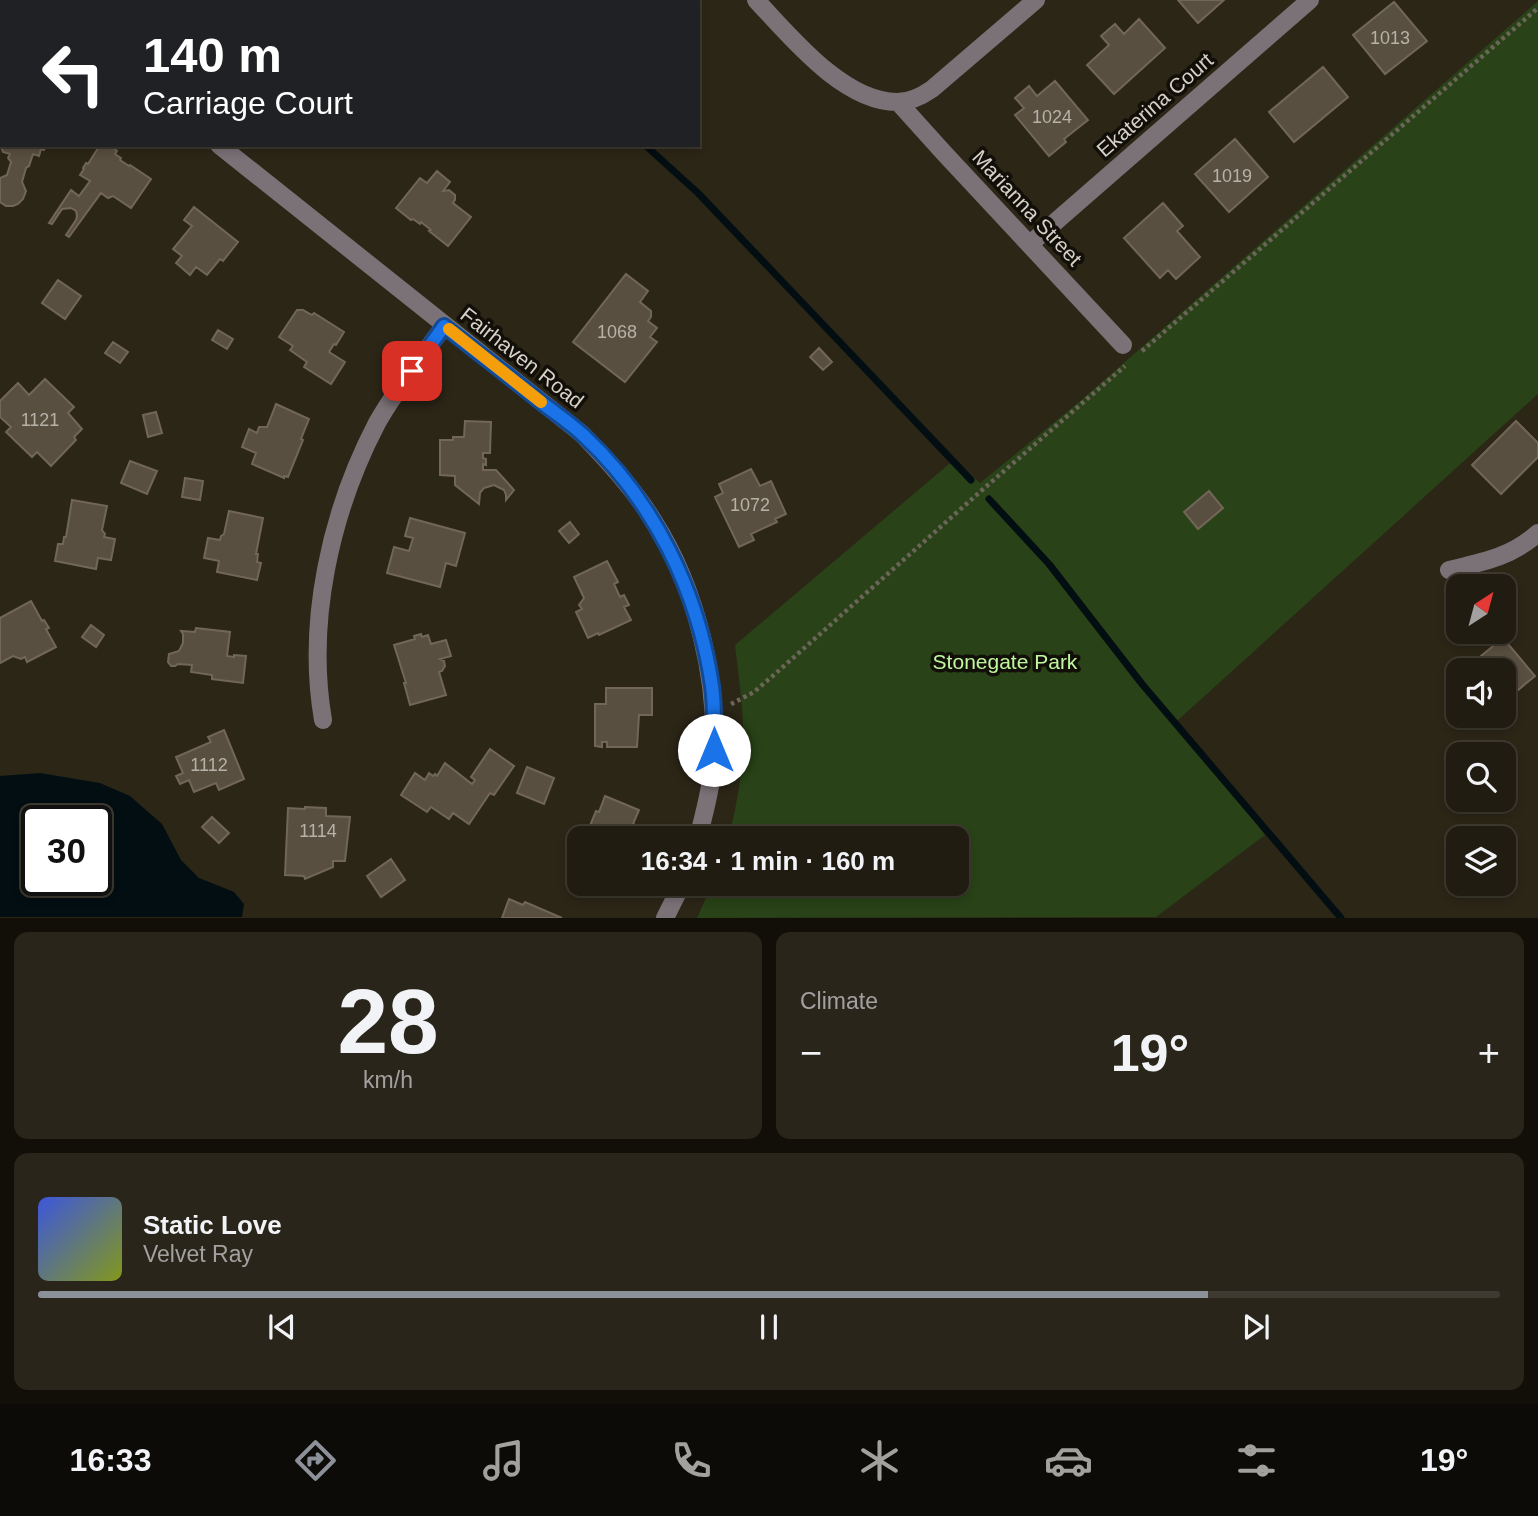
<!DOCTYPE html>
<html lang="en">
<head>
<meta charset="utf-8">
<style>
  :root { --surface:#211c11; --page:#29251a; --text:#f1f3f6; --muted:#a2a19f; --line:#3e3a31; --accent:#8c9099 }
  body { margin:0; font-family:Arial,sans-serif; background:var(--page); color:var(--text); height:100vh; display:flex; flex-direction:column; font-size:26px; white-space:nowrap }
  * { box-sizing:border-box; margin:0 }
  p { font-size:23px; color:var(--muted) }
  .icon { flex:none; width:38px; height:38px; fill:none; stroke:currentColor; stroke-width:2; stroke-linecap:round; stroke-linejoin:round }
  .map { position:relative; height:918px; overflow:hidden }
  .side { display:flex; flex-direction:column; gap:14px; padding:14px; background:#120f09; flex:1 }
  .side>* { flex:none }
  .top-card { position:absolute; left:0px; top:0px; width:700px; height:147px; box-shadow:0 4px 10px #0003,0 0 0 2px var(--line); background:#202124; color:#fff; overflow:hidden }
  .needle { width:46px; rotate:36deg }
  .fabs { position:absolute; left:1446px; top:574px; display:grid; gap:14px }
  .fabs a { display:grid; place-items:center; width:70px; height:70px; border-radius:14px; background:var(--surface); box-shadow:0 4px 10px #0003,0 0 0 2px var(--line); font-size:35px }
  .speed { position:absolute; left:21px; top:805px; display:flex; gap:14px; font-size:35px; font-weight:700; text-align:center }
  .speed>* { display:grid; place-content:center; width:91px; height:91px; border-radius:50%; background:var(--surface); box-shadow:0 4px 10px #0003,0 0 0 2px var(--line); line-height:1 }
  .speed .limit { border:4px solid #111; border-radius:10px; background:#fff; color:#111 }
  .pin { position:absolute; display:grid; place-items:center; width:60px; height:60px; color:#fff; margin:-30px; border-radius:14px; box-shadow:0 4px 10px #0006 }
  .me { position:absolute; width:77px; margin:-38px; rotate:0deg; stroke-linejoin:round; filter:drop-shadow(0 0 5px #0008) }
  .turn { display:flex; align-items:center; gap:24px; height:147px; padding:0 28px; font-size:32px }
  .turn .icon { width:91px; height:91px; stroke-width:2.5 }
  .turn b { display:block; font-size:49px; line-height:60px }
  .big { font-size:52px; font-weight:700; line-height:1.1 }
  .side .card { flex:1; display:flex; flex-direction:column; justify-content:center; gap:10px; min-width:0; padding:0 24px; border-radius:14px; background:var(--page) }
  .side .dial { align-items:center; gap:0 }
  .dial b { font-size:91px; line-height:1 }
  .song { display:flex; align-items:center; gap:21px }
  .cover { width:84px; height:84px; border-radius:10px; background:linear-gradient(135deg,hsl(230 70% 55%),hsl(70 70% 35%)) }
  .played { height:7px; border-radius:4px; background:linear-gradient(90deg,var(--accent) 80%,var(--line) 80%) }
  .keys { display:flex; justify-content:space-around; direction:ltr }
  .heat { display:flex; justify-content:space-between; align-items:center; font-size:38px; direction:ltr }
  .side .tiles { flex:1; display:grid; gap:14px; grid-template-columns:1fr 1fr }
  .card:last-child { grid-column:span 2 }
  .trip { position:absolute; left:567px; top:826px; width:402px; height:70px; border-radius:14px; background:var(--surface); box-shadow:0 4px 10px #0003,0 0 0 2px var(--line); font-weight:700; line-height:70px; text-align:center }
  .dock { display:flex; height:112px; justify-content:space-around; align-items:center; background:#0d0b07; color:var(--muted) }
  .dock .icon { width:49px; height:49px }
  .dock .selected { color:var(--accent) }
  .dock b { font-size:32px; color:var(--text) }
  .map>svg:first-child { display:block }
  .green { fill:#294217 }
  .water { fill:#030e12; fill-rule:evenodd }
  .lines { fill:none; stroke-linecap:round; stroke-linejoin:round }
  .stream { stroke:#030e12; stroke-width:7 }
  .building { fill:#594f40; stroke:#716657; stroke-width:2 }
  .path { stroke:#6b6659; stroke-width:4.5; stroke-dasharray:3.5 3.5; stroke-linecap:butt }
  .minor { stroke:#7b7277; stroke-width:18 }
  .route-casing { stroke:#114b97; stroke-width:18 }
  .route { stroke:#1a73e8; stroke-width:12 }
  .slow { stroke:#f59e0b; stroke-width:12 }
  .labels { text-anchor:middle; stroke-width:7; stroke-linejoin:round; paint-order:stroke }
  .number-label { font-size:18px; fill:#b7b1a7 }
  .street-label { font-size:21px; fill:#d6d2c9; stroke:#120f09 }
  .park-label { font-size:21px; fill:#bff79e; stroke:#120f09 }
</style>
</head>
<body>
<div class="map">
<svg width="1538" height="918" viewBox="0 0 1538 918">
  <rect width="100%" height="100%" fill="#2c2617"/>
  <path class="green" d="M1538,1V394L1177,721L1265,835L1156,917L697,918L712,884H957V838H728C738,804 743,767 743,731C743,703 738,673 735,645L955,459L980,483L1079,402Z"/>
  <path class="water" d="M40,773L100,783L130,796L162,824L181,860L199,878L234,892L244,904L242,917H0V776ZM37,821H96V880H37Z"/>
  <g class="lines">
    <path class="stream" d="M455,0L458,2
      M645,145L698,193L971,480
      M989,499L1049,564L1142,684L1341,918"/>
  </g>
  <path class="building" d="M1178,0H1224L1198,23Z
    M1394,2L1427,41L1385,74L1353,35Z
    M1139,19L1165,48L1114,94L1087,65L1109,45L1101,36L1115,24L1124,34Z
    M1323,67L1348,97L1294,142L1269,112Z
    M1055,81L1088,120L1064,139L1066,142L1049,156L1015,115L1024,108L1015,98L1029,86L1037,96Z
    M0,105L2,106V145H45L44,150L41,149L39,156L33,154L29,166L26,168L22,182L26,191L23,199L18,204L13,206H6L0,202V178L7,175L11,162L8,158L10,154L3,152L0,144Z
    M1235,139L1268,177L1229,212L1195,174Z
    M100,145H109L117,151L115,154L121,158L120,160L129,166L130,165L151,179L131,208L113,196L108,198L101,193L69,237L66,235L76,220L77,216L76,211L71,208L62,209L52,224L49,223L71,190L79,196L90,181L80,175L84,169L83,168L86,163L88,164Z
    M437,171L450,182L443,191L449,190L455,195V200L453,203L471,217L448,246L429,231L431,230L421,222L420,224L413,219L411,220L396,208L420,178L427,183Z
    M1163,203L1183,226L1177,231L1200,257L1176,279L1168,270L1160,278L1124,238Z
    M194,207L238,242L223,261L220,259L207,275L196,267L190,275L176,263L182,256L173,249L192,226L184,220Z
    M626,274L648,291L640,302L651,311V317L648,321L657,328L650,337L657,342L625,382L573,342Z
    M58,280L81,296L65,319L42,303Z
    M297,310H303L312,315L314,313L344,332L336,345L334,344L329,352L345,362L331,384L304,367L307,362L290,350L293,346L279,337Z
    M218,330L233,339L227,349L212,340Z
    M113,342L128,352L120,363L105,353Z
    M819,348L832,362L823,370L810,357Z
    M45,379L74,407L68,413L82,429L74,437L76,440L51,466L37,452L32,457L6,432L11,427L0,417V401L18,383L29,395Z
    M276,404L309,419L301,439L303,440L288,477L284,476V478L252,464L256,453L242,447L249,429L257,433L259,427H267Z
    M156,412L162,433L148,437L143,415Z
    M465,421L491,422L490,453H483V458L486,459V465L483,464V470H496L514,490L506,500V495L504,490L494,485L484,488L480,493L479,504L455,485V476L440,475V440H453V437H464Z
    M1516,421L1538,443V457L1501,494L1472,465Z
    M130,461L157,471L147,494L121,483Z
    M751,469L760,486L771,481L786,514L775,519L777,522L751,534L754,540L739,547L715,497L723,493L719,484Z
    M185,478L203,481L200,500L182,497Z
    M1209,491L1223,508L1198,529L1184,512Z
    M72,500L107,506L102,530L105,534L104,537L115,539L111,560L98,558L96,569L55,561L58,544H63L64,537H66Z
    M229,511L263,518L256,554H258L257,562L261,563L257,580L217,572L219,561L204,558L208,538L220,540L221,536L224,534Z
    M410,518L465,533L456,566L446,563L440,587L387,573L394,547L409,551L413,538L405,536Z
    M570,522L579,534L569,543L559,531Z
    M607,561L618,582L614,584L620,597L624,595L629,605L624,607L631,620L599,635L598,633L588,638L576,612L582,609L579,605L584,598L574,577Z
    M31,601L42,621L44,620L49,628L46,629L56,647L27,662L25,657L21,659L13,656L0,663V618Z
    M91,625L104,635L96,647L82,637Z
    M196,628L230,632L227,656L234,657V655L246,656L243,683L212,679V675L191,672L192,665L178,664L175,666H171L168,662L169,654L179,651L183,643V634L181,631L195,632Z
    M421,634L422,637L428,635L431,644L446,640L451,656L440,659L444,661L445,666L442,671L439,672L446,695L410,705L404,683H406L394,645L415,639L414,636Z
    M1503,638L1535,676L1518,690L1510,681L1503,687V670H1464Z
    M606,688H652V715H639L637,747H607V742H602V747L595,746V704H606Z
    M224,730L244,779L219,790L216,783L194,792L189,780L180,784L176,776L183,773L176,757L211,742L208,737Z
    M490,749L514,766L494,795L490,793L469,824L453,813L449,819L431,807L427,812L401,795L415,773L425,780L429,773L433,776L435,774L437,776L445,763L472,784L475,780L471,777Z
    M527,767L554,778L544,804L517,793Z
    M605,796L639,810L633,824L640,827L635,838H585L596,811L599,812Z
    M305,807L326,808V816L350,817L345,861H333V867L305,879L304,876L285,875L288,808L305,809Z
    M212,817L229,833L219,843L202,827Z
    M391,859L405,880L381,897L367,876Z
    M509,899L523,905L525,902L562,918H502Z"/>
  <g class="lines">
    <path class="path" d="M1142,351L1538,8
      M731,704L754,692L775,674L981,491L1125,366"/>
    <path class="minor" d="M756,0C790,36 843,102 897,102C910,102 922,96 932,89L1036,0
      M0,29L2,30
      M898,102L944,153L1123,345
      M219,145L582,434C608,461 633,488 653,520C697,589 720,684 713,765C711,790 704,814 698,838
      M1030,244L1310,0
      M1449,570C1483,562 1511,557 1538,533
      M323,720C306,621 331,511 377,423C396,389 422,357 444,326
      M665,918L682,884"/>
  </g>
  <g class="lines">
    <g class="route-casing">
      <path id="route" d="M412,371L444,326C476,351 509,376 541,402C555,413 570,423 583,435C654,501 698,591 712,686C715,707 714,730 714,750"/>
    </g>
    <use href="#route" class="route"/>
    <path class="slow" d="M449,329L541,402"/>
  </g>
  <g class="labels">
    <g class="number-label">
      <text x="1390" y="44">1013</text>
      <text x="1052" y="123">1024</text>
      <text x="1232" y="182">1019</text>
      <text x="617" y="338">1068</text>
      <text x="40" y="426">1121</text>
      <text x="750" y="511">1072</text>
      <text x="209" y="771">1112</text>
      <text x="318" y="837">1114</text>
    </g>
    <g class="street-label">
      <text transform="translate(1155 105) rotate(-41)" y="7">Ekaterina Court</text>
      <text transform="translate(1027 208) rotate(47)" y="7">Marianna Street</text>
      <text transform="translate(522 358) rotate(38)" y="7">Fairhaven Road</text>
    </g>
    <g class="park-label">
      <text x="1005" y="669">Stonegate Park</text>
    </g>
  </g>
</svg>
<div class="fabs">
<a><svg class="needle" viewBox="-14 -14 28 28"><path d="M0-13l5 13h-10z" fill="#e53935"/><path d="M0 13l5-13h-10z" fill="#a2a19f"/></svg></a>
<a><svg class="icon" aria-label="sound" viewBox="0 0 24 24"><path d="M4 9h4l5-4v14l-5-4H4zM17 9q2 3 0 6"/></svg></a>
<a><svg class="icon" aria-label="search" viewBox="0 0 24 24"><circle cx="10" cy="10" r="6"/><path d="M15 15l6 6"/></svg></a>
<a><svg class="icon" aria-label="layers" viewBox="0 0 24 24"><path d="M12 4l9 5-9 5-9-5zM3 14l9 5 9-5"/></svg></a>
</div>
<div class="speed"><div class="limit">30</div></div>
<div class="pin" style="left:412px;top:371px;background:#d93025"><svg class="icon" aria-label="arrive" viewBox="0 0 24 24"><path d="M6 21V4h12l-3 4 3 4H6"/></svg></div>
<svg class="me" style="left:714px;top:750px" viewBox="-20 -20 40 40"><circle r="19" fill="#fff"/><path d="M0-13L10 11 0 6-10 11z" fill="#1a73e8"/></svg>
<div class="trip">16:34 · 1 min · 160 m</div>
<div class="top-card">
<div class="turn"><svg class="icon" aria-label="left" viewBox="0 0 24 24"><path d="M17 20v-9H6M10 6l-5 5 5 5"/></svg><div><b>140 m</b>Carriage Court</div></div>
</div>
</div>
<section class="side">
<div class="tiles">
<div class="card dial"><b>28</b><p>km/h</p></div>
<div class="card"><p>Climate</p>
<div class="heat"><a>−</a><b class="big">19°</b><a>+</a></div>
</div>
<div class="card">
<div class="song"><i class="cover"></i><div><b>Static Love</b><p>Velvet Ray</p></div></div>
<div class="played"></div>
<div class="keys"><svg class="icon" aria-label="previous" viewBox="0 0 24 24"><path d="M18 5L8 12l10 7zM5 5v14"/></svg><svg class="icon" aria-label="pause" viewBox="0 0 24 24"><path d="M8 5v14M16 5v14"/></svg><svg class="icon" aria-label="next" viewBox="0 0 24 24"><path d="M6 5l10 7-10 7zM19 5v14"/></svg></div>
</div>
</div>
</section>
<nav class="dock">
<b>16:33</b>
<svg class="icon selected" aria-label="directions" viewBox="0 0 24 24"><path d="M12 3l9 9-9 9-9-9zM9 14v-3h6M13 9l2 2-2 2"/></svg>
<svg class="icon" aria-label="music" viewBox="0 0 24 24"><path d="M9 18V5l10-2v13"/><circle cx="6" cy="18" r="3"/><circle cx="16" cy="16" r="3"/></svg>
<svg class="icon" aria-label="phone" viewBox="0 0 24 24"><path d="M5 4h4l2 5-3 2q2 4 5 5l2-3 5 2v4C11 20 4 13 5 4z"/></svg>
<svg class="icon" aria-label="climate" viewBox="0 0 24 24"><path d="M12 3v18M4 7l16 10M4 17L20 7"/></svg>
<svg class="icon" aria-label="car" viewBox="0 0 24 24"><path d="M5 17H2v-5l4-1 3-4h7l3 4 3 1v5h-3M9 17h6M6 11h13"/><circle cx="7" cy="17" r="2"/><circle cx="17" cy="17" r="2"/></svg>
<svg class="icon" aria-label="filters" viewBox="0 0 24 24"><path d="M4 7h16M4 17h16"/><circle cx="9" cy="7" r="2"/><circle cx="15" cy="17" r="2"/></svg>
<b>19°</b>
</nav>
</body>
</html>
